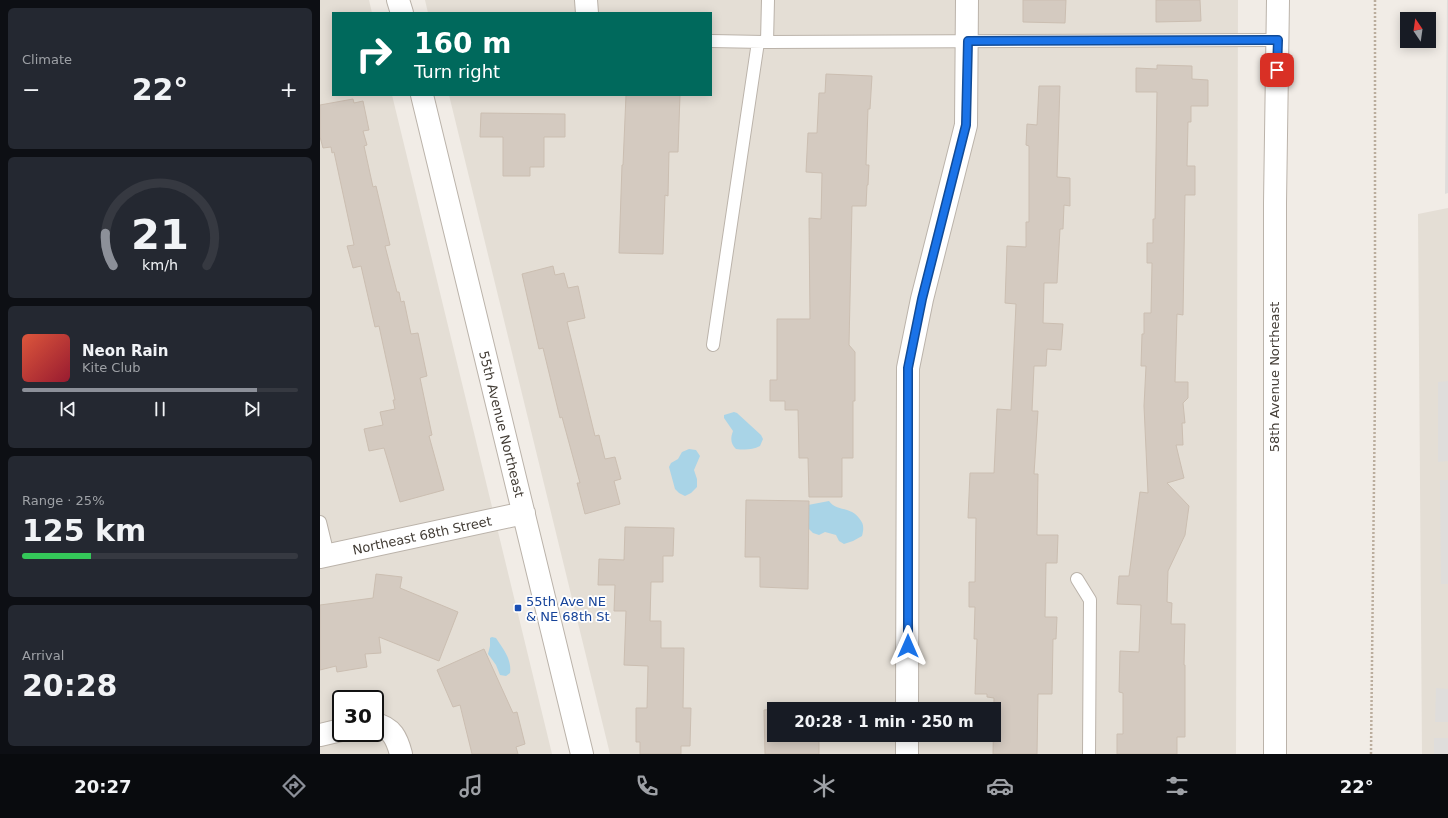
<!DOCTYPE html>
<html lang="en">
<head>
<meta charset="utf-8">
<style>
  :root { --surface:#171b24; --page:#242831; --text:#f1f3f6; --muted:#9ea1a6; --line:#363941; --accent:#8c9099 }
  body { margin:0; font-family:"DejaVu Sans",sans-serif; background:var(--page); color:var(--text); height:100vh; display:flex; flex-direction:column; font-size:15px; white-space:nowrap }
  * { box-sizing:border-box; margin:0 }
  p { font-size:13px; color:var(--muted) }
  .icon { flex:none; width:22px; height:22px; fill:none; stroke:currentColor; stroke-width:2; stroke-linecap:round; stroke-linejoin:round }
  .map { position:relative; flex:1; overflow:hidden }
  .drawer { display:flex; flex-direction:column; gap:8px; padding:8px; background:#0d0f14; width:320px }
  .drawer>* { flex:none }
  .banner { position:absolute; left:12px; top:12px; width:380px; height:84px; border-radius:0px; box-shadow:0 2px 10px #0003; background:#00695c; color:#fff; overflow:hidden }
  .needle { width:26px; rotate:347deg }
  .fabs { position:absolute; left:1080px; top:12px; display:grid; gap:8px }
  .fabs a { display:grid; place-items:center; width:36px; height:36px; border-radius:0px; background:var(--surface); box-shadow:0 2px 10px #0003; font-size:20px }
  .speed { position:absolute; left:12px; top:690px; display:flex; gap:8px; font-size:20px; font-weight:700; text-align:center }
  .speed>* { display:grid; place-content:center; width:52px; height:52px; border-radius:50%; background:var(--surface); box-shadow:0 2px 10px #0003; line-height:1 }
  .speed .limit { border:2px solid #111; border-radius:6px; background:#fff; color:#111 }
  .pin { position:absolute; display:grid; place-items:center; width:34px; height:34px; color:#fff; margin:-17px; border-radius:8px; box-shadow:0 2px 6px #0006 }
  .me { position:absolute; width:44px; margin:-22px; rotate:0deg; stroke-linejoin:round; filter:drop-shadow(0 0 3px #0008) }
  .turn { display:flex; align-items:center; gap:14px; height:84px; padding:0 16px; font-size:18px }
  .turn .icon { width:52px; height:52px; stroke-width:2.5 }
  .turn b { display:block; font-size:28px; line-height:34px }
  .big { font-size:30px; font-weight:800; line-height:1.1 }
  .drawer .widget { flex:1; display:flex; flex-direction:column; justify-content:center; gap:6px; min-width:0; padding:0 14px; border-radius:6px; background:var(--page) }
  .drawer .dial { align-items:center; gap:0 }
  .dial svg { height:104px; overflow:visible; fill:none; stroke:var(--line); stroke-width:7; stroke-linecap:round; text-anchor:middle }
  .dial text { fill:var(--text); stroke:none }
  .song { display:flex; align-items:center; gap:12px }
  .cover { width:48px; height:48px; border-radius:6px; background:linear-gradient(135deg,hsl(10 70% 55%),hsl(350 70% 35%)) }
  .played { height:4px; border-radius:2px; background:linear-gradient(90deg,var(--accent) 85%,var(--line) 85%) }
  .keys { display:flex; justify-content:space-around; direction:ltr }
  .heat { display:flex; justify-content:space-between; align-items:center; font-size:22px; direction:ltr }
  .charge { height:6px; border-radius:3px; background:linear-gradient(90deg,#34c759 25%,var(--line) 0) }
  .trip { position:absolute; left:447px; top:702px; width:234px; height:40px; border-radius:0px; background:var(--surface); box-shadow:0 2px 10px #0003; font-weight:800; line-height:40px; text-align:center }
  .menu { display:flex; height:64px; justify-content:space-around; align-items:center; background:#090b0e; color:var(--muted) }
  .menu .icon { width:28px; height:28px }
  .menu .active { color:var(--accent) }
  .menu b { font-size:18px; color:var(--text) }
  main { display:flex; flex:1; min-height:0 }
  .map>svg:first-child { display:block }
  .residential { fill:#e4ded5; fill-rule:evenodd }
  .parking { fill:#dfdddb }
  .water { fill:#a9d4e7 }
  .building { fill:#d4cac0; stroke:#cbbeb1 }
  .lines { fill:none; stroke-linecap:round; stroke-linejoin:round }
  .lane-casing { stroke:#bbb3aa; stroke-width:14 }
  .street-casing { stroke:#bbb3aa; stroke-width:24 }
  .path { stroke:#bbad9d; stroke-width:2.5; stroke-dasharray:2 2; stroke-linecap:butt }
  .lane { stroke:#fff; stroke-width:12 }
  .street { stroke:#fff; stroke-width:22 }
  .route-casing { stroke:#114b97; stroke-width:10 }
  .route { stroke:#1a73e8; stroke-width:7 }
  .transit-dot { fill:#1a4fb4; stroke:#fff; stroke-width:1.5 }
  .labels { text-anchor:middle; stroke-width:3.5; stroke-linejoin:round; paint-order:stroke }
  .street-label { font-size:13px; fill:#433d36; stroke:#fff }
  .transit-label { font-size:13px; fill:#164399; stroke:#fff; text-anchor:start }
</style>
</head>
<body>
<main>
<section class="drawer">
<div class="widget"><p>Climate</p>
<div class="heat"><a>−</a><b class="big">22°</b><a>+</a></div>
</div>
<div class="widget dial"><svg viewBox="0 0 100 80">
<path d="M14 69A42 42 0 1 1 86 69"/>
<path d="M14 69A42 42 0 0 1 8 44" stroke="#8c9099"/>
<text x="50" y="56" font-size="32" font-weight="700">21</text>
<text x="50" y="72" font-size="11">km/h</text>
</svg></div>
<div class="widget">
<div class="song"><i class="cover"></i><div><b>Neon Rain</b><p>Kite Club</p></div></div>
<div class="played"></div>
<div class="keys"><svg class="icon" aria-label="previous" viewBox="0 0 24 24"><path d="M18 5L8 12l10 7zM5 5v14"/></svg><svg class="icon" aria-label="pause" viewBox="0 0 24 24"><path d="M8 5v14M16 5v14"/></svg><svg class="icon" aria-label="next" viewBox="0 0 24 24"><path d="M6 5l10 7-10 7zM19 5v14"/></svg></div>
</div>
<div class="widget"><p>Range · 25%</p><b class="big">125 km</b><div class="charge"></div></div>
<div class="widget"><p>Arrival</p><b class="big">20:28</b></div>
</section>
<div class="map">
<svg width="1128" height="754" viewBox="0 0 1128 754">
  <rect width="100%" height="100%" fill="#f1ece6"/>
  <path class="residential" d="M0,0H49L52,13H13V95H72L232,754H0ZM21,699H55V733H21Z
    M105,0H918L916,754H290L129,95H391V13H108ZM454,709H674V735H454Z
    M1128,208V754H1102L1098,214Z"/>
  <path class="parking" d="M1127,0H1128V193L1125,194Z
    M1128,381V461L1118,462V382Z
    M1120,480H1128V584H1121Z
    M1116,688L1128,689V722H1115Z
    M1114,738H1128V754H1114Z"/>
  <path class="water" d="M414,412L417,413L441,435L443,439L440,446C432,450 425,450 416,449C411,444 410,439 413,431L404,418V415Z
    M369,449L376,450L380,456L374,470L377,479V487L371,493L365,496L359,493L355,489L349,467L351,463L358,459L362,452Z
    M509,501C517,512 530,506 539,518C544,524 544,528 542,536L533,541L524,544L519,541L516,535L505,532L499,535L493,533L487,527L488,505Z
    M172,637L176,638C183,649 192,659 190,673L186,676L180,675L176,665L168,654L170,646V638Z"/>
  <path class="building" d="M703,0H746L745,23L703,22Z
    M836,0H880L881,21L836,22Z
    M837,65L872,66V79L888,80V106H871V122H868L867,166H875V195H865L863,315L857,314L855,382H868V398L863,403L865,423H862L863,445H856L864,478L847,483L869,506L865,535L848,571L847,602L852,603L851,624H865L864,665H865V737H857V754H797V734H803V693L799,692L800,651L819,652L821,605L797,604L799,576H809L820,492L828,493L824,406L826,366H821L822,334H824V313H831L832,263H827V243H833V219H835L837,92H816V68L837,69Z
    M506,74L552,76L550,109H548L546,165H549L548,185H547L546,206H532L529,345L535,352V401H533V458H522V497H489L488,458H479L478,410H465V401H450V380H457V319H490L489,218L501,219L502,173L486,172L488,133H497L499,93H505Z
    M719,86H740L737,177L750,178V206L744,205L743,229H740L737,283H724L723,323L743,324L741,350L727,349L726,366H714L712,411H718L714,474H718L717,535H738L737,563H726L725,617H737L736,639H733L732,694H718L717,754H673L674,698L667,697V694H655L657,639H654L655,607H649V582H655L656,518H648L650,473H674L677,409L691,410L696,304L685,303L687,246L706,247V222H709V146L706,145L707,124L717,125Z
    M306,95H360L358,152H349L348,196L345,195L343,254L299,253L302,165H303Z
    M33,99L34,103L43,101L49,130L43,131L47,145L44,146L53,187L56,186L70,245L65,246L77,292H79L81,302L84,301L91,334L98,333L107,376L100,378L112,435L109,436L124,490L80,502L64,448L49,451L44,429L63,425L60,412L75,409L73,400H75L59,326L55,327L41,266L33,268L27,246L34,245L14,152L12,153L11,147L3,148L0,137V105Z
    M161,113L245,114V137H224V167H210V176H183V137H160Z
    M233,266L235,275L244,273L248,288L258,286L265,318L247,322L275,436L279,435L285,459L295,457L301,479L294,481L300,504L265,514L257,483H260L242,417L240,418L223,348L219,349L202,274Z
    M426,500L489,501L488,589L440,587V557H425Z
    M305,527L354,528L353,556H343V582H331L330,621H341V648H364L363,708H371L370,746H361V754H320V742H316V708H327L328,666L304,665L306,611H294L295,585H278L279,559L304,560Z
    M56,574L82,577L80,588L138,612L119,661L59,637L61,653L45,654L47,667L17,672L16,666L0,670V605L53,598Z
    M164,649L193,713L197,712L205,744L196,747L198,754H152L140,705L133,707L117,670Z
    M454,709V735H499V754H445L444,710Z"/>
  <g class="lines">
    <g class="lane-casing">
      <path id="lane" d="M391,41L447,42L958,40
        M447,42L448,0
        M393,345L438,42
        M0,522L8,555
        M757,579L770,600L769,754"/>
    </g>
    <g class="street-casing">
      <path id="street" d="M78,0L82,13
        M266,0L267,13
        M102,95L262,754
        M0,557L204,513
        M587,709L588,368L602,299L646,125L647,0
        M55,724C72,727 77,739 81,754
        M0,735L21,730
        M587,754V735
        M955,754V203L958,0"/>
    </g>
    <path class="path" d="M1051,754L1055,392V0"/>
    <use href="#lane" class="lane"/>
    <use href="#street" class="street"/>
  </g>
  <g class="lines">
    <g class="route-casing">
      <path id="route" d="M588,646V368L602,299L646,125L648,41L958,40L957,70"/>
    </g>
    <use href="#route" class="route"/>
  </g>
  <rect class="transit-dot" x="194" y="604" width="8" height="8" rx="2"/>
  <g class="labels">
    <g class="street-label">
      <text transform="translate(954 377) rotate(-90)" y="5">58th Avenue Northeast</text>
      <text transform="translate(182 424) rotate(76)" y="5">55th Avenue Northeast</text>
      <text transform="translate(102 535) rotate(-12)" y="5">Northeast 68th Street</text>
    </g>
    <g class="transit-label">
      <text x="206" y="606">55th Ave NE<tspan x="206" dy="15">&amp; NE 68th St</tspan></text>
    </g>
  </g>
</svg>
<div class="fabs">
<a><svg class="needle" viewBox="-14 -14 28 28"><path d="M0-13l5 13h-10z" fill="#e53935"/><path d="M0 13l5-13h-10z" fill="#9ea1a6"/></svg></a>
</div>
<div class="speed"><div class="limit">30</div></div>
<div class="pin" style="left:957px;top:70px;background:#d93025"><svg class="icon" aria-label="arrive" viewBox="0 0 24 24"><path d="M6 21V4h12l-3 4 3 4H6"/></svg></div>
<svg class="me" style="left:588px;top:646px" viewBox="-20 -20 40 40"><path d="M0-17L14 15 0 8-14 15z" fill="#1a73e8" stroke="#fff" stroke-width="4"/></svg>
<div class="trip">20:28 · 1 min · 250 m</div>
<div class="banner">
<div class="turn"><svg class="icon" aria-label="right" viewBox="0 0 24 24"><path d="M7 20v-9h11M14 6l5 5-5 5"/></svg><div><b>160 m</b>Turn right</div></div>
</div>
</div>
</main>
<nav class="menu">
<b>20:27</b>
<svg class="icon active" aria-label="directions" viewBox="0 0 24 24"><path d="M12 3l9 9-9 9-9-9zM9 14v-3h6M13 9l2 2-2 2"/></svg>
<svg class="icon" aria-label="music" viewBox="0 0 24 24"><path d="M9 18V5l10-2v13"/><circle cx="6" cy="18" r="3"/><circle cx="16" cy="16" r="3"/></svg>
<svg class="icon" aria-label="phone" viewBox="0 0 24 24"><path d="M5 4h4l2 5-3 2q2 4 5 5l2-3 5 2v4C11 20 4 13 5 4z"/></svg>
<svg class="icon" aria-label="climate" viewBox="0 0 24 24"><path d="M12 3v18M4 7l16 10M4 17L20 7"/></svg>
<svg class="icon" aria-label="car" viewBox="0 0 24 24"><path d="M5 17H2v-5l4-1 3-4h7l3 4 3 1v5h-3M9 17h6M6 11h13"/><circle cx="7" cy="17" r="2"/><circle cx="17" cy="17" r="2"/></svg>
<svg class="icon" aria-label="filters" viewBox="0 0 24 24"><path d="M4 7h16M4 17h16"/><circle cx="9" cy="7" r="2"/><circle cx="15" cy="17" r="2"/></svg>
<b>22°</b>
</nav>
</body>
</html>
